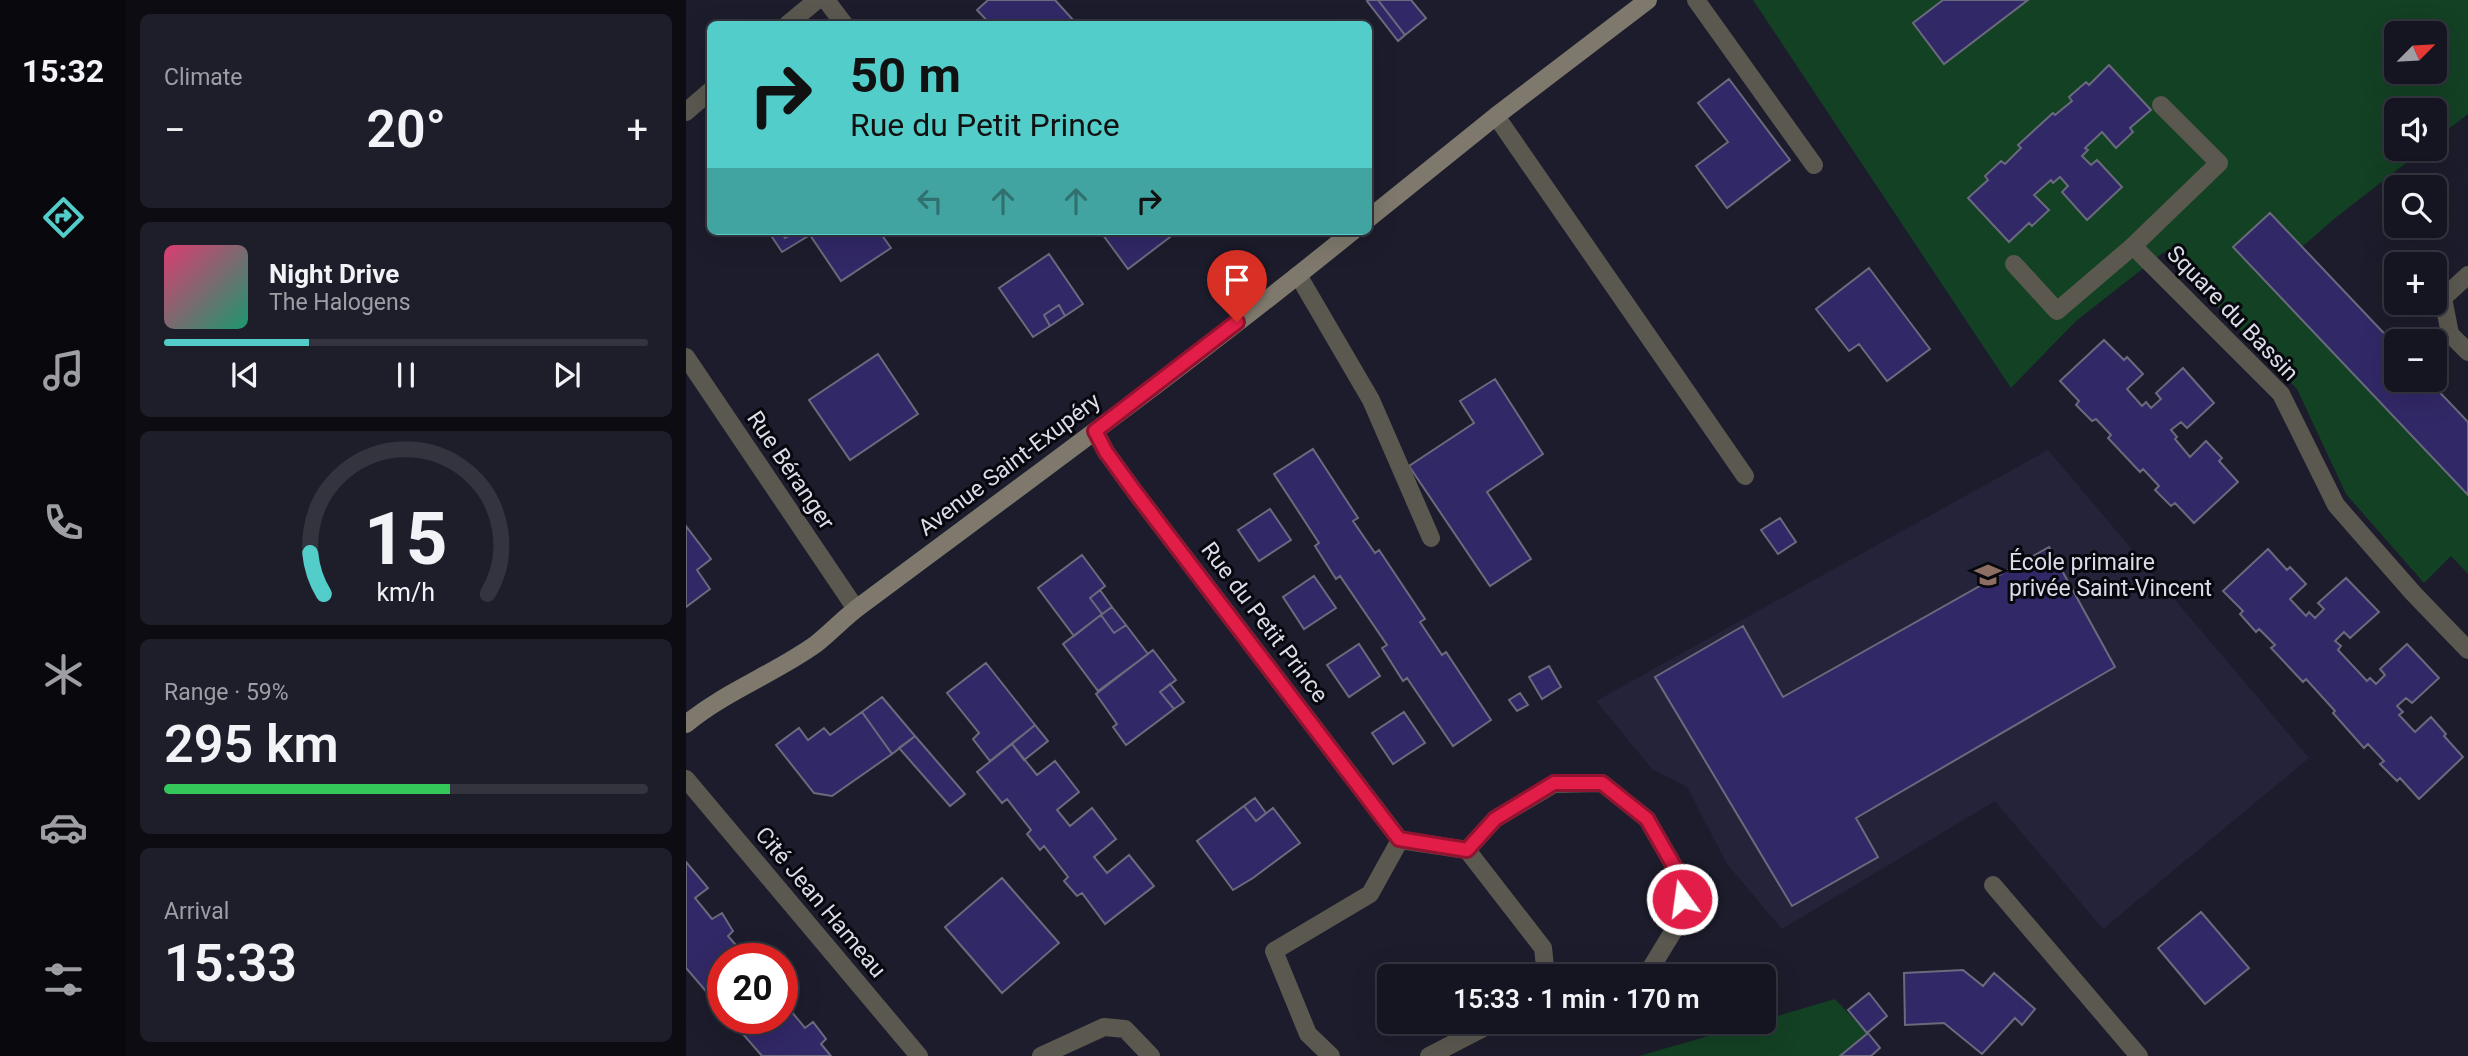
<!DOCTYPE html>
<html lang="en">
<head>
<meta charset="utf-8">
<style>
  :root { --surface:#151521; --page:#1e1e2a; --text:#f1f3f6; --muted:#9d9fa5; --line:#34343f; --accent:#53cdca }
  body { margin:0; font-family:Roboto,sans-serif; background:var(--page); color:var(--text); height:100vh; display:flex; flex-direction:column; font-size:26px; white-space:nowrap }
  * { box-sizing:border-box; margin:0 }
  p { font-size:23px; color:var(--muted) }
  .icon { flex:none; width:38px; height:38px; fill:none; stroke:currentColor; stroke-width:2; stroke-linecap:round; stroke-linejoin:round }
  .map { position:relative; flex:1; overflow:hidden }
  .side { display:flex; flex-direction:column; gap:14px; padding:14px; background:#0c0c12; width:560px }
  .side>* { flex:none }
  .banner { position:absolute; left:21px; top:21px; width:665px; height:214px; border-radius:10px; box-shadow:0 7px 28px #0002,0 0 0 2px var(--line); background:#53cdca; color:#111; overflow:hidden }
  .needle { width:46px; rotate:66deg }
  .tools { position:absolute; left:1698px; top:21px; display:grid; gap:14px }
  .tools a { display:grid; place-items:center; width:63px; height:63px; border-radius:10px; background:var(--surface); box-shadow:0 7px 28px #0002,0 0 0 2px var(--line); font-size:35px }
  .speed { position:absolute; left:21px; top:943px; display:flex; gap:14px; font-size:35px; font-weight:700; text-align:center }
  .speed>* { display:grid; place-content:center; width:91px; height:91px; border-radius:50%; background:var(--surface); box-shadow:0 7px 28px #0002,0 0 0 2px var(--line); line-height:1 }
  .speed .limit { border:10px solid #d22; background:#fff; color:#111 }
  .pin { position:absolute; display:grid; place-items:center; width:60px; height:60px; color:#fff; margin:-72px -30px; border-radius:50% 50% 50% 0; rotate:-45deg; box-shadow:0 0 7px #0007 }
  .pin .icon { rotate:45deg }
  .me { position:absolute; width:77px; margin:-38px; rotate:346deg; stroke-linejoin:round; filter:drop-shadow(0 0 5px #0008) }
  .turn { display:flex; align-items:center; gap:24px; height:147px; padding:0 28px; font-size:32px }
  .turn .icon { width:91px; height:91px; stroke-width:2.5 }
  .turn b { display:block; font-size:49px; line-height:60px }
  .lanes { display:flex; align-items:center; height:66px; padding:0 28px; background:#0003; justify-content:center; gap:35px; direction:ltr }
  .lanes .off { opacity:.35 }
  .big { font-size:52px; font-weight:600; line-height:1.1 }
  .side .tile { flex:1; display:flex; flex-direction:column; justify-content:center; gap:10px; min-width:0; padding:0 24px; border-radius:10px; background:var(--page) }
  .side .dial { align-items:center; gap:0 }
  .dial svg { height:182px; overflow:visible; fill:none; stroke:var(--line); stroke-width:7; stroke-linecap:round; text-anchor:middle }
  .dial text { fill:var(--text); stroke:none }
  .song { display:flex; align-items:center; gap:21px }
  .cover { width:84px; height:84px; border-radius:10px; background:linear-gradient(135deg,hsl(340 70% 55%),hsl(160 70% 35%)) }
  .played { height:7px; border-radius:4px; background:linear-gradient(90deg,var(--accent) 30%,var(--line) 30%) }
  .keys { display:flex; justify-content:space-around; direction:ltr }
  .heat { display:flex; justify-content:space-between; align-items:center; font-size:38px; direction:ltr }
  .charge { height:10px; border-radius:5px; background:linear-gradient(90deg,#34c759 59%,var(--line) 0) }
  .trip { position:absolute; left:691px; top:964px; width:399px; height:70px; border-radius:10px; background:var(--surface); box-shadow:0 7px 28px #0002,0 0 0 2px var(--line); font-weight:600; line-height:70px; text-align:center }
  main { display:flex; flex:1; min-height:0 }
  .dock { display:flex; flex-direction:column; width:126px; justify-content:space-around; align-items:center; background:#08080d; color:var(--muted) }
  .dock .icon { width:49px; height:49px }
  .dock .active { color:var(--accent) }
  .dock b { font-size:32px; color:var(--text) }
  .map>svg:first-child { display:block }
  .built { fill:#242339 }
  .green { fill:#134124; fill-rule:evenodd }
  .building { fill:#312867; stroke:#6a6a7d; stroke-width:2 }
  .lines { fill:none; stroke-linecap:round; stroke-linejoin:round }
  .service { stroke:#5b5850; stroke-width:18 }
  .minor { stroke:#5b5850; stroke-width:18 }
  .secondary { stroke:#7e796c; stroke-width:18 }
  .route-casing { stroke:#92132f; stroke-width:18 }
  .route { stroke:#e11d48; stroke-width:12 }
  .labels { text-anchor:middle; stroke-width:6; stroke-linejoin:round; paint-order:stroke }
  .street-label { font-size:23px; fill:#dcdce8; stroke:#07070e }
  .poi-label { font-size:23px; fill:#dcdce8; stroke:#07070e; text-anchor:start }
</style>
</head>
<body>
<main>
<nav class="dock">
<b>15:32</b>
<svg class="icon active" aria-label="directions" viewBox="0 0 24 24"><path d="M12 3l9 9-9 9-9-9zM9 14v-3h6M13 9l2 2-2 2"/></svg>
<svg class="icon" aria-label="music" viewBox="0 0 24 24"><path d="M9 18V5l10-2v13"/><circle cx="6" cy="18" r="3"/><circle cx="16" cy="16" r="3"/></svg>
<svg class="icon" aria-label="phone" viewBox="0 0 24 24"><path d="M5 4h4l2 5-3 2q2 4 5 5l2-3 5 2v4C11 20 4 13 5 4z"/></svg>
<svg class="icon" aria-label="climate" viewBox="0 0 24 24"><path d="M12 3v18M4 7l16 10M4 17L20 7"/></svg>
<svg class="icon" aria-label="car" viewBox="0 0 24 24"><path d="M5 17H2v-5l4-1 3-4h7l3 4 3 1v5h-3M9 17h6M6 11h13"/><circle cx="7" cy="17" r="2"/><circle cx="17" cy="17" r="2"/></svg>
<svg class="icon" aria-label="filters" viewBox="0 0 24 24"><path d="M4 7h16M4 17h16"/><circle cx="9" cy="7" r="2"/><circle cx="15" cy="17" r="2"/></svg>
</nav>
<section class="side">
<div class="tile"><p>Climate</p>
<div class="heat"><a>−</a><b class="big">20°</b><a>+</a></div>
</div>
<div class="tile">
<div class="song"><i class="cover"></i><div><b>Night Drive</b><p>The Halogens</p></div></div>
<div class="played"></div>
<div class="keys"><svg class="icon" aria-label="previous" viewBox="0 0 24 24"><path d="M18 5L8 12l10 7zM5 5v14"/></svg><svg class="icon" aria-label="pause" viewBox="0 0 24 24"><path d="M8 5v14M16 5v14"/></svg><svg class="icon" aria-label="next" viewBox="0 0 24 24"><path d="M6 5l10 7-10 7zM19 5v14"/></svg></div>
</div>
<div class="tile dial"><svg viewBox="0 0 100 80">
<path d="M14 69A42 42 0 1 1 86 69"/>
<path d="M14 69A42 42 0 0 1 8 51" stroke="#53cdca"/>
<text x="50" y="56" font-size="32" font-weight="700">15</text>
<text x="50" y="72" font-size="11">km/h</text>
</svg></div>
<div class="tile"><p>Range · 59%</p><b class="big">295 km</b><div class="charge"></div></div>
<div class="tile"><p>Arrival</p><b class="big">15:33</b></div>
</section>
<div class="map">
<svg width="1782" height="1056" viewBox="0 0 1782 1056">
  <rect width="100%" height="100%" fill="#1c1c2c"/>
  <path class="built" d="M1362,450L1623,758L1417,929L1309,801L1096,929L1041,864L1001,787L966,769L910,701Z"/>
  <path class="green" d="M1067,0H1782V114L1748,140V110H1710V149H1738L1648,219L1616,247L1584,213L1548,247L1782,495V574L1765,556L1738,583L1660,494L1611,389L1478,252L1390,321L1325,388ZM1710,33H1748V72H1710Z
    M1149,999L1181,1033L1154,1056H953L1071,1022H1078V1020Z"/>
  <path class="building" d="M302,0H369L389,22L387,24H304L291,10Z
    M683,0H692L719,35L712,41L681,1Z
    M692,0H725L740,18L719,35Z
    M1257,0H1342L1258,64L1227,23Z
    M1423,65L1465,110L1444,128L1447,132L1430,148L1416,132L1399,148L1402,150L1396,156L1405,165L1411,160L1436,187L1401,220L1376,192L1382,186L1374,177L1367,183L1365,180L1348,195L1363,210L1346,226L1343,223L1323,242L1282,198L1302,180L1299,176L1315,161L1319,164L1335,148L1332,145L1367,113L1369,115L1386,101L1383,97L1400,82L1403,85Z
    M1043,79L1104,160L1041,208L1010,166L1042,142L1012,103Z
    M1584,213L1710,346V380H1742L1782,422V495L1547,247Z
    M82,231H94L99,238L112,231H125L127,233L96,252Z
    M125,231H193L205,248L155,281L124,235L127,233Z
    M414,231H492L442,269Z
    M363,254L397,304L379,316L373,305L358,315L364,326L347,337L313,288Z
    M1183,268L1244,349L1201,381L1173,344L1163,351L1130,309Z
    M373,305L379,316L364,326L358,315Z
    M1418,340L1438,360L1441,357L1457,374L1441,389L1456,406L1460,402L1465,408L1475,399L1470,393L1497,368L1528,403L1501,428L1495,422L1485,430L1491,437L1489,439L1504,457L1520,441L1536,458L1533,461L1552,482L1508,523L1489,503L1485,506L1469,490L1473,486L1457,469L1454,472L1422,438L1425,435L1410,419L1406,421L1390,405L1393,401L1374,381Z
    M192,354L232,414L164,460L123,400Z
    M809,379L857,454L801,492L845,559L804,586L723,466L788,423L774,401Z
    M627,449L672,518L667,521L689,553L693,550L739,619L734,622L756,655L760,652L805,720L767,746L721,678L717,681L696,648L701,645L654,576L650,579L629,546L633,543L588,474Z
    M584,509L605,540L573,561L552,530Z
    M1094,518L1110,542L1092,554L1075,530Z
    M0,526L25,559L11,570L24,589L0,607Z
    M1363,547L1429,667L1170,818L1192,857L1106,906L969,677L1057,626L1097,697Z
    M1582,549L1601,570L1604,567L1620,584L1604,599L1620,616L1623,612L1629,618L1638,609L1632,603L1660,578L1693,612L1664,638L1658,632L1649,641L1655,646L1652,650L1681,681L1684,678L1690,684L1699,675L1694,669L1721,644L1753,678L1726,703L1720,698L1711,706L1717,712L1713,715L1729,732L1745,717L1760,734L1758,736L1777,757L1733,799L1714,778L1711,781L1694,764L1698,761L1682,744L1678,748L1647,713L1649,711L1620,679L1617,682L1585,648L1589,645L1573,629L1570,632L1554,614L1557,611L1537,591Z
    M396,555L419,586L404,598L416,614L388,636L352,588Z
    M628,576L650,608L618,629L597,597Z
    M414,590L426,607L416,614L404,598Z
    M426,607L440,625L428,633L415,615Z
    M415,615L428,633L440,625L462,654L412,691L377,644Z
    M673,644L694,676L663,697L641,665Z
    M467,650L490,680L474,692L488,709L440,745L427,727L431,724L410,694Z
    M300,663L349,725L304,761L287,739L293,733L261,693Z
    M863,666L875,687L856,699L843,677Z
    M484,684L498,702L488,709L474,692Z
    M834,693L842,705L831,711L823,700Z
    M196,697L229,736L206,754L176,712Z
    M176,712L206,754L146,796L128,793L90,745L113,728L122,740L138,728L144,735Z
    M718,712L739,743L707,764L686,733Z
    M349,725L362,741L338,760L326,744Z
    M229,736L279,794L264,806L213,748Z
    M326,744L351,775L369,761L393,792L371,810L384,826L406,808L430,839L408,857L421,873L443,855L468,886L419,924L396,893L391,896L378,881L382,877L358,846L354,850L341,834L345,830L321,799L316,803L291,772Z
    M569,798L580,813L570,821L558,806Z
    M558,806L570,821L587,808L614,843L567,878L547,890L511,841Z
    M0,862L22,888L9,898L26,919L36,913L47,931L42,936L62,959H37V1011L0,968Z
    M316,878L373,943L316,993L259,927Z
    M1515,912L1563,968L1519,1004L1472,948Z
    M1277,970L1297,986L1308,973L1349,1009L1336,1025L1329,1018L1296,1054L1258,1023L1219,1025L1218,973Z
    M1183,993L1201,1016L1181,1033L1162,1010Z
    M96,1000L119,1028L127,1022L140,1039L135,1044L145,1056H76L43,1018H96Z
    M1182,1033L1194,1048L1185,1056H1154Z"/>
  <g class="lines">
    <path class="service" d="M140,0L158,24
      M1010,0L1128,165
      M810,116L1059,476
      M1328,264L1371,311L1447,246L1533,163L1475,105
      M612,275L685,400L745,538
      M781,850L809,819L868,784L916,783L961,819L996,880V917L963,971L948,976"/>
    <path class="minor" d="M102,24L131,0
      M0,112L24,91
      M1447,246L1595,394L1650,505L1727,593L1782,650
      M1782,275L1757,298L1764,334L1782,352
      M0,357L170,609
      M409,431L420,452L449,492L714,840L781,850L857,948L860,976
      M0,779L233,1056
      M1307,885L1453,1056
      M355,1056L418,1027L439,1029L465,1056
      M645,1056L622,1034L588,951L684,894L714,840
      M743,1056L809,1022"/>
    <path class="secondary" d="M682,219L810,116L962,0
      M0,724C40,691 88,674 130,644C145,632 159,617 174,606C340,482 507,361 667,231"/>
  </g>
  <g class="lines">
    <g class="route-casing">
      <path id="route" d="M551,322L409,431L420,452L449,492L713,839L781,850L809,819L868,783H916L961,819L996,880V899"/>
    </g>
    <use href="#route" class="route"/>
  </g>
  <defs>
    <g id="school-bare" transform="scale(2.1)"><path d="M0-5L7-2L0 1L-7-2ZM-4 1L0 2.5L4 1V4Q0 6-4 4Z" fill="#8d6e63" stroke="#07070e" stroke-width="2.5" paint-order="stroke"/></g>
  </defs>
  <g fill-rule="evenodd">
    <use href="#school-bare" x="1302" y="575"/>
  </g>
  <g class="labels">
    <g class="street-label">
      <text transform="translate(1547 313) rotate(46)" y="8">Square du Bassin</text>
      <text transform="translate(323 464) rotate(-37)" y="8">Avenue Saint-Exupéry</text>
      <text transform="translate(105 470) rotate(56)" y="8">Rue Béranger</text>
      <text transform="translate(579 622) rotate(53)" y="8">Rue du Petit Prince</text>
      <text transform="translate(135 902) rotate(50)" y="8">Cité Jean Hameau</text>
    </g>
    <g class="poi-label">
      <text x="1323" y="570">École primaire<tspan x="1323" dy="26">privée Saint-Vincent</tspan></text>
    </g>
  </g>
</svg>
<div class="tools">
<a><svg class="needle" viewBox="-14 -14 28 28"><path d="M0-13l5 13h-10z" fill="#e53935"/><path d="M0 13l5-13h-10z" fill="#9d9fa5"/></svg></a>
<a><svg class="icon" aria-label="sound" viewBox="0 0 24 24"><path d="M4 9h4l5-4v14l-5-4H4zM17 9q2 3 0 6"/></svg></a>
<a><svg class="icon" aria-label="search" viewBox="0 0 24 24"><circle cx="10" cy="10" r="6"/><path d="M15 15l6 6"/></svg></a>
<a>+</a>
<a>−</a>
</div>
<div class="speed"><div class="limit">20</div></div>
<div class="pin" style="left:551px;top:322px;background:#d93025"><svg class="icon" aria-label="arrive" viewBox="0 0 24 24"><path d="M6 21V4h12l-3 4 3 4H6"/></svg></div>
<svg class="me" style="left:996px;top:899px" viewBox="-20 -20 40 40"><circle r="17" fill="#e11d48" stroke="#fff" stroke-width="3"/><path d="M0-11L8 9 0 5-8 9z" fill="#fff"/></svg>
<div class="trip">15:33 · 1 min · 170 m</div>
<div class="banner">
<div class="turn"><svg class="icon" aria-label="right" viewBox="0 0 24 24"><path d="M7 20v-9h11M14 6l5 5-5 5"/></svg><div><b>50 m</b>Rue du Petit Prince</div></div>
<div class="lanes"><svg class="icon off" aria-label="left" viewBox="0 0 24 24"><path d="M17 20v-9H6M10 6l-5 5 5 5"/></svg><svg class="icon off" aria-label="ahead" viewBox="0 0 24 24"><path d="M12 20V5M6 11l6-6 6 6"/></svg><svg class="icon off" aria-label="ahead" viewBox="0 0 24 24"><path d="M12 20V5M6 11l6-6 6 6"/></svg><svg class="icon" aria-label="right" viewBox="0 0 24 24"><path d="M7 20v-9h11M14 6l5 5-5 5"/></svg></div>
</div>
</div>
</main>
</body>
</html>
